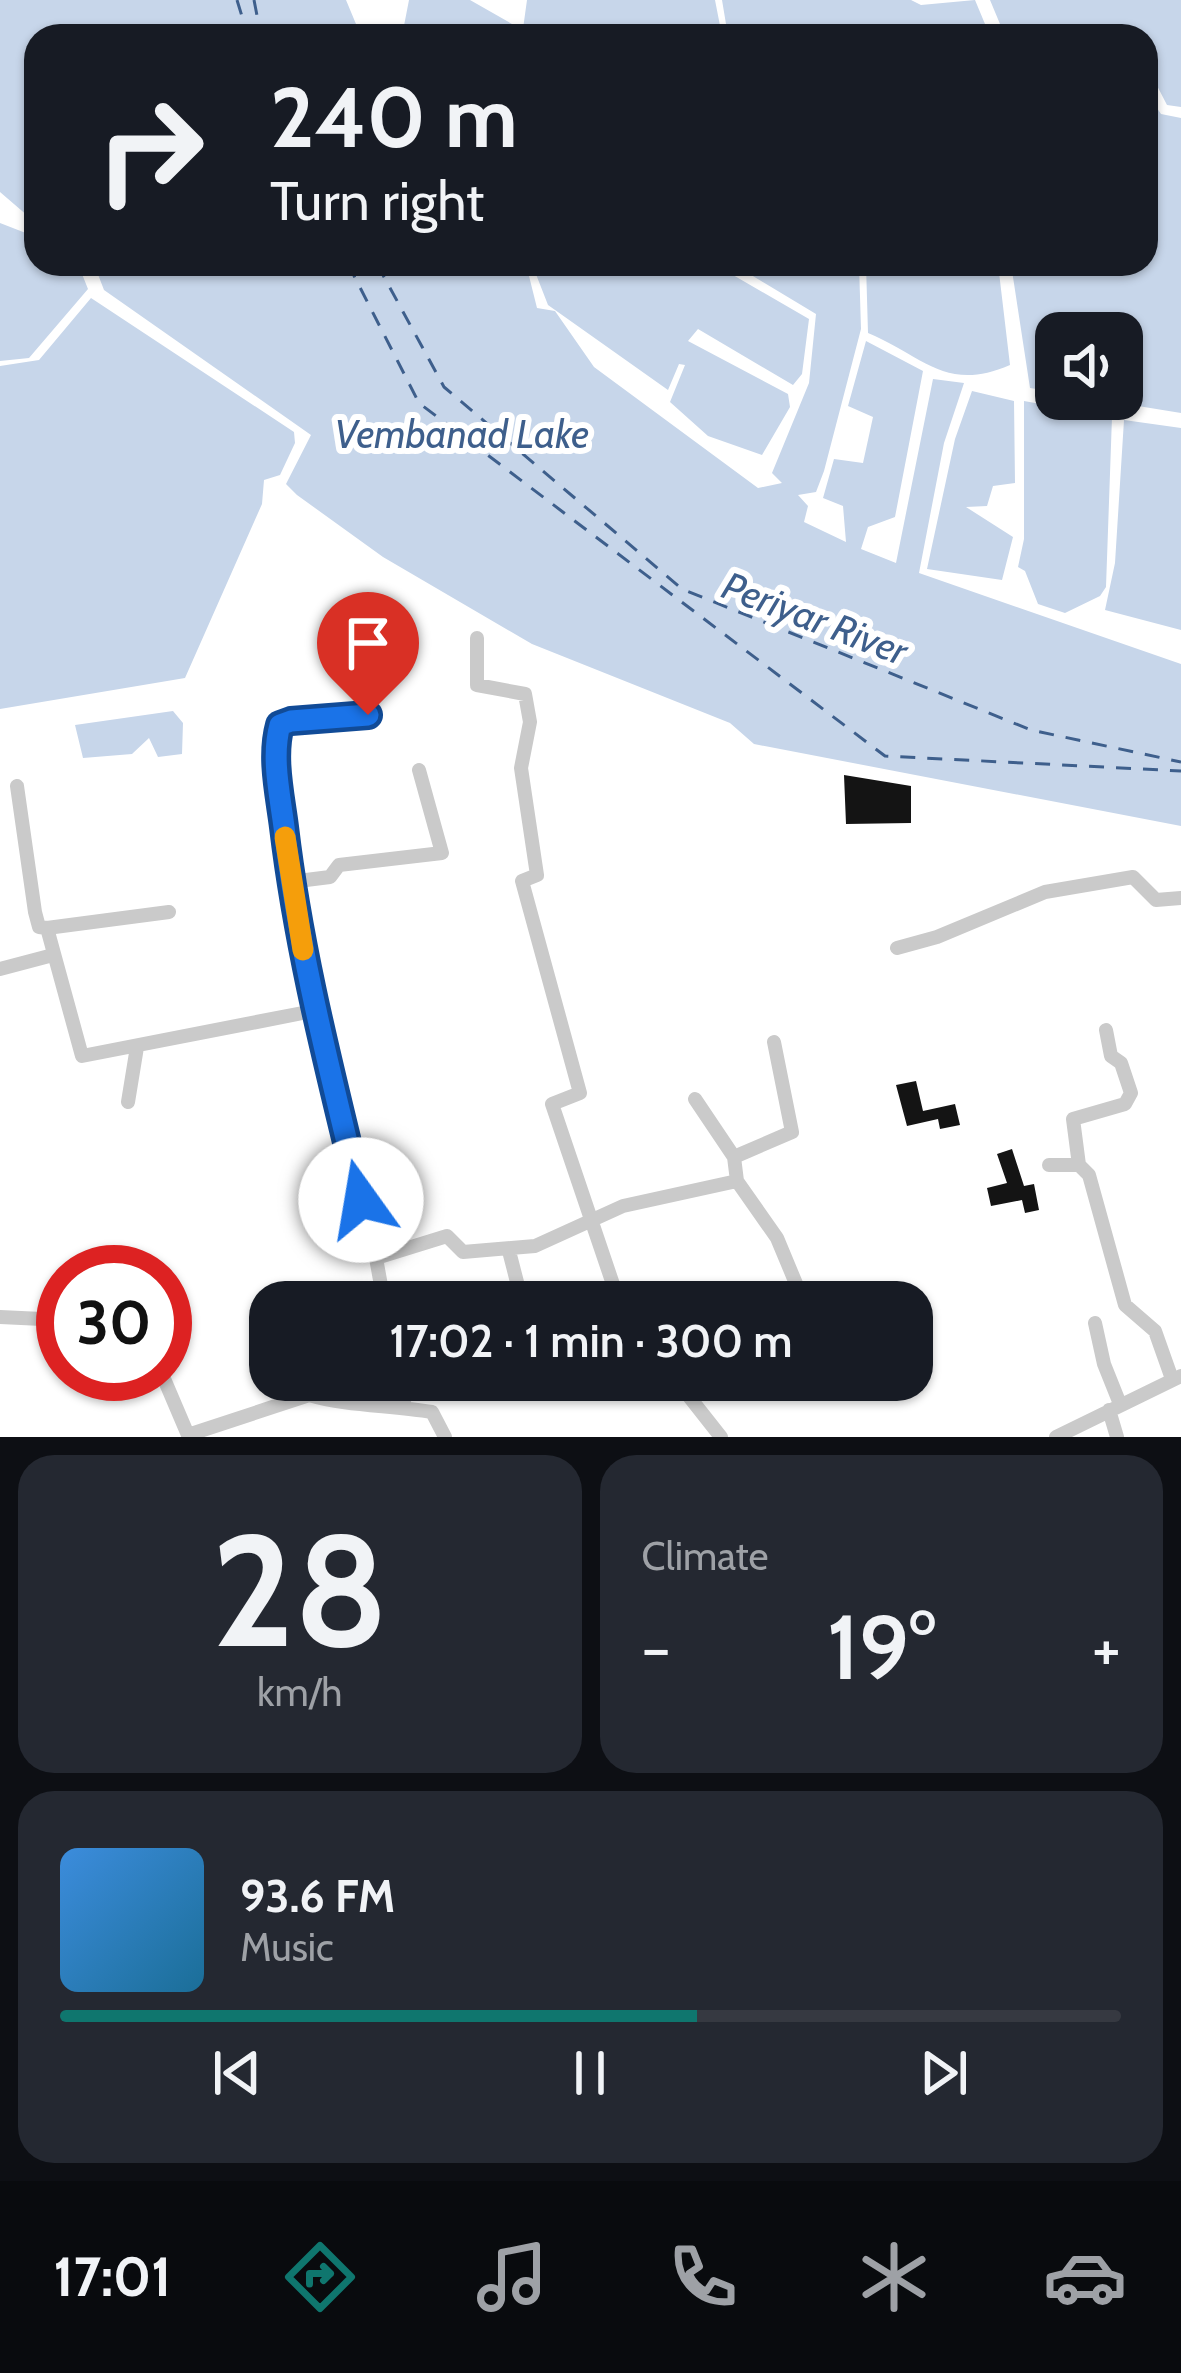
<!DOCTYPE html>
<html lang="en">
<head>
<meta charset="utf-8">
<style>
  :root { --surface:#171b24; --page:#242831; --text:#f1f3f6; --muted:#9ea1a6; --line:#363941; --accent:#0f766e }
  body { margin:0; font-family:Cabin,sans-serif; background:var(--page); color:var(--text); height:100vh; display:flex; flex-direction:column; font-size:45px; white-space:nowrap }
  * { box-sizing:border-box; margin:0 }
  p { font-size:39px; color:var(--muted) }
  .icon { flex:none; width:66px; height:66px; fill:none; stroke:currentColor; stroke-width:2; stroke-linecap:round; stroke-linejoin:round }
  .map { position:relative; height:1437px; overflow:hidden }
  .sheet { display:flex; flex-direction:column; gap:18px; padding:18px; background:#0d0f14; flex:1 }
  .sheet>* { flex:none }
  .hud { position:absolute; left:24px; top:24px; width:1134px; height:252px; border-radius:36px; box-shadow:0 3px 9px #0004; background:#171b24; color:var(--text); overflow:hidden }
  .fabs { position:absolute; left:1035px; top:312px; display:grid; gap:24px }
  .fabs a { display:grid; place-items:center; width:108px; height:108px; border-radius:24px; background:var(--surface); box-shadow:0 3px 9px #0004; font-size:60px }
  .speed { position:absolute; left:36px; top:1245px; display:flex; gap:24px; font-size:60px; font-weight:700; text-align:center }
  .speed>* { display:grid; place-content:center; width:156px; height:156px; border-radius:50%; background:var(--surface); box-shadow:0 3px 9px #0004; line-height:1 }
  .speed .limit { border:18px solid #d22; background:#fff; color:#111 }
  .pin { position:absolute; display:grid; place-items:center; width:102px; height:102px; color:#fff; margin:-123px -51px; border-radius:50% 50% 50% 0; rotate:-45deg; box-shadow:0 0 12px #0007 }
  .pin .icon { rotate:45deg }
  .me { position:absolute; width:132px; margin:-66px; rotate:347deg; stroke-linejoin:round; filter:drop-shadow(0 0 9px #0008) }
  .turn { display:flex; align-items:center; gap:42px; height:252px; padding:0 48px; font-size:54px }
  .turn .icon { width:156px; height:156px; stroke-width:2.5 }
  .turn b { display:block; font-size:84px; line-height:102px }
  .big { font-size:90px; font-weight:600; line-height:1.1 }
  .sheet .tile { flex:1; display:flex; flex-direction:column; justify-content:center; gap:18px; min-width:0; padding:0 42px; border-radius:36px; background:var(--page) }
  .sheet .dial { align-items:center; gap:0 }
  .dial b { font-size:156px; line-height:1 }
  .song { display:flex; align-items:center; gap:36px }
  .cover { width:144px; height:144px; border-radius:18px; background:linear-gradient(135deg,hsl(210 70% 55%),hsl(200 70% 35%)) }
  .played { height:12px; border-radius:6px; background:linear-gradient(90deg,var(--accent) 60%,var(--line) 60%) }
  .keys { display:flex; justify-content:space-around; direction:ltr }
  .heat { display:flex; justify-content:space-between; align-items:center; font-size:66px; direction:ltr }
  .sheet .tiles { flex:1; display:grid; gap:18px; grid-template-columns:1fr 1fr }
  .tile:last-child { grid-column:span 2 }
  .trip { position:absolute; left:249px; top:1281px; width:684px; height:120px; border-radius:36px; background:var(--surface); box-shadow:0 3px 9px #0004; font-weight:600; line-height:120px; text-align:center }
  .tab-bar { display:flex; height:192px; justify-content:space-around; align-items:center; background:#090b0e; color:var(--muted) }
  .tab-bar .icon { width:84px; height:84px }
  .tab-bar .on { color:var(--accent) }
  .tab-bar b { font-size:54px; color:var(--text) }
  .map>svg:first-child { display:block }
  .water { fill:#c7d6ea }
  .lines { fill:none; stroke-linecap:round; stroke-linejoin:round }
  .ferry { stroke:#3e5f8c; stroke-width:3; stroke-dasharray:15 12; stroke-linecap:butt }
  .building { fill:#141414 }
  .minor { stroke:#cacaca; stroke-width:14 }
  .route-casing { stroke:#114b97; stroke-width:30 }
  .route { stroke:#1a73e8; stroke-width:21 }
  .slow { stroke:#f59e0b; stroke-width:21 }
  .labels { text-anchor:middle; stroke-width:12; stroke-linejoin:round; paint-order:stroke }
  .water-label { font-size:39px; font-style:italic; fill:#3e5f8c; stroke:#fff }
</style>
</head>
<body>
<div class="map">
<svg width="1181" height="1437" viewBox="0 0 1181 1437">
  <rect width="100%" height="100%" fill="#fff"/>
  <path class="water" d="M0,0H346L361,36H36V223L0,192Z
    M409,0H470L519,28L518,36H402Z
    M527,0H715L722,36H522Z
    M722,0H911L921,5L975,0L990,36H728Z
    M990,0H1181V107L1167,105L1152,76L1146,74V36H1005Z
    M1146,92L1161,114L1181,118V413L1095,399H1122V333H1056V392L1030,388L1011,264H1146Z
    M0,223L36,237V264H78L88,289L29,358L0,361Z
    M94,264H526L537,308L555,311L594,367L758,488L782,483L772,473L809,383L816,314L733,264H859L861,329L824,471L816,492L798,495L808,506L804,522L846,542L843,506L823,498L834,459L863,463L873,417L848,406L866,341L923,371L895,517L868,527L861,549L896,563L933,379L964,383L944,443L919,573L1181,664V826L754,744L730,723L532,644L383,557L297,495L286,484L311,435L104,290Z
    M532,264H714L809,319L802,374L793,385L698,329L688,341L788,394L790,407L762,455L708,436L670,402L685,365L679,364L668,390L548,305Z
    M866,264H998L1010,365C946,393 923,356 868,333Z
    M91,298L294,432L295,443L280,475L264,480L262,504L185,678L0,709V366L39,360Z
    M972,391L1014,401L1015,483L993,486L987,506L966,507L1013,537L1002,580L927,569L955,439Z
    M1024,401L1112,417L1106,587L1100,596L1065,613L1038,604L1025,571L1018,567L1024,539Z
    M1124,420L1181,428V630L1105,610L1115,563Z
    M173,711L183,723L182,754L158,757L149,738L132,754L83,758L75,725Z"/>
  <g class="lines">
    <path class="ferry" d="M237,0L248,36
      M254,0L261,36
      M348,264L419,403L885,756L1181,771
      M377,264L444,387L682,589L1031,730L1181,762"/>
  </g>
  <path class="building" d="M844,775L911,786V823L846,824Z
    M916,1081L923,1111L955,1104L960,1125L940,1129L938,1119L907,1126L896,1085Z
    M1012,1149L1024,1186L1034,1184L1039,1210L1025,1213L1022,1200L991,1206L987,1188L1007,1183L997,1154Z"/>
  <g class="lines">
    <path class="minor" d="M477,638V685L525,694L530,722L521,768L537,875L522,881L580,1093L552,1104L619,1302
      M368,715L280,725L277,762L310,1001L376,1258L447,1236L463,1252L535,1246L623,1206L737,1181L734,1157L792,1132L774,1042
      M17,786L35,912L39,927L47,928L82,1056L313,1011
      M290,882L330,877L339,865L442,853L419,770
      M47,928L169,912
      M897,948L937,937L1045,892L1133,877L1156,900L1181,898
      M0,969L53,955
      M695,1099L734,1157
      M128,1102L137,1047
      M1049,1165H1079L1089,1175L1125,1305L1155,1331L1172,1379
      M1079,1165L1073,1119L1125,1104L1131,1093L1121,1063L1111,1056L1106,1030
      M737,1181L777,1238L797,1286
      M509,1251L517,1282
      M376,1258L384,1302
      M0,1317L63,1320
      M1095,1323L1104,1364L1120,1404
      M162,1374L188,1435L309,1395C347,1406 391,1405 432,1412L445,1437
      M400,1380L405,1407
      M676,1380L721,1437
      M1109,1410L1117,1437
      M1056,1437L1181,1376"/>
  </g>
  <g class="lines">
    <g class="route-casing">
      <path id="route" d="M361,1200C331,1075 299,954 284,827C280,795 271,757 280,725L291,721L368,715"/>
    </g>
    <use href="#route" class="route"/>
    <path class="slow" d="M285,837L303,950"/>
  </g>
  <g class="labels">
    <g class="water-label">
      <text x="462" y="448">Vembanad Lake</text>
      <text transform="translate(815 618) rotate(21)" y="14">Periyar River</text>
    </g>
  </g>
</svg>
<div class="fabs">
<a><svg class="icon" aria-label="sound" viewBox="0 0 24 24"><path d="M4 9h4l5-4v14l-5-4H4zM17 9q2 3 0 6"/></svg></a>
</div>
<div class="speed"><div class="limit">30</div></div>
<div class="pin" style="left:368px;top:715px;background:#d93025"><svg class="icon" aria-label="arrive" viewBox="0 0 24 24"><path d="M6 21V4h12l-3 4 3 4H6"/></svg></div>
<svg class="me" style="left:361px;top:1200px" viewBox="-20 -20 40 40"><circle r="19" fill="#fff"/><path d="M0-13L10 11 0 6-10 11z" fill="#1a73e8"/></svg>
<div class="trip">17:02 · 1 min · 300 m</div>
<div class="hud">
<div class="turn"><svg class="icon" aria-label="right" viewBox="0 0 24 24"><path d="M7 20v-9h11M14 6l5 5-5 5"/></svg><div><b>240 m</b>Turn right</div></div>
</div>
</div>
<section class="sheet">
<div class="tiles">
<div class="tile dial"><b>28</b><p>km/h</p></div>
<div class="tile"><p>Climate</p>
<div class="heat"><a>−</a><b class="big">19°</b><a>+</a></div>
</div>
<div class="tile">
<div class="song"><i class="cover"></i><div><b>93.6 FM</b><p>Music</p></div></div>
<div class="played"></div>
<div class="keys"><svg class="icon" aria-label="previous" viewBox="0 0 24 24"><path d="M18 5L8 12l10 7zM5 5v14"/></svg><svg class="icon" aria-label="pause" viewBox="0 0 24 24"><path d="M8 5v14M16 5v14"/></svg><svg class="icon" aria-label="next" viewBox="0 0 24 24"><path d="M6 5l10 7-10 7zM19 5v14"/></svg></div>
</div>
</div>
</section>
<nav class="tab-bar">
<b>17:01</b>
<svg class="icon on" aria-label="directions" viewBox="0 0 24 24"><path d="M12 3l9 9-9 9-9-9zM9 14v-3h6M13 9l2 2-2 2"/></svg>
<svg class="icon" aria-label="music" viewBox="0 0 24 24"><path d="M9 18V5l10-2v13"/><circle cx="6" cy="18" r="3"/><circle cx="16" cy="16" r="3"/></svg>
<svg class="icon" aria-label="phone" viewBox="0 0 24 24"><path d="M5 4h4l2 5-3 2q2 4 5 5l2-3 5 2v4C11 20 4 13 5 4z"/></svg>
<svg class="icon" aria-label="climate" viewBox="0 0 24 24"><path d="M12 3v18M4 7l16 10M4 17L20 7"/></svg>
<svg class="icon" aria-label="car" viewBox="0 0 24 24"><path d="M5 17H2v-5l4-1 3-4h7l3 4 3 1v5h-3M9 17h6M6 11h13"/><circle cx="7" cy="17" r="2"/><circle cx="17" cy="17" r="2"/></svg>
</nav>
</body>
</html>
